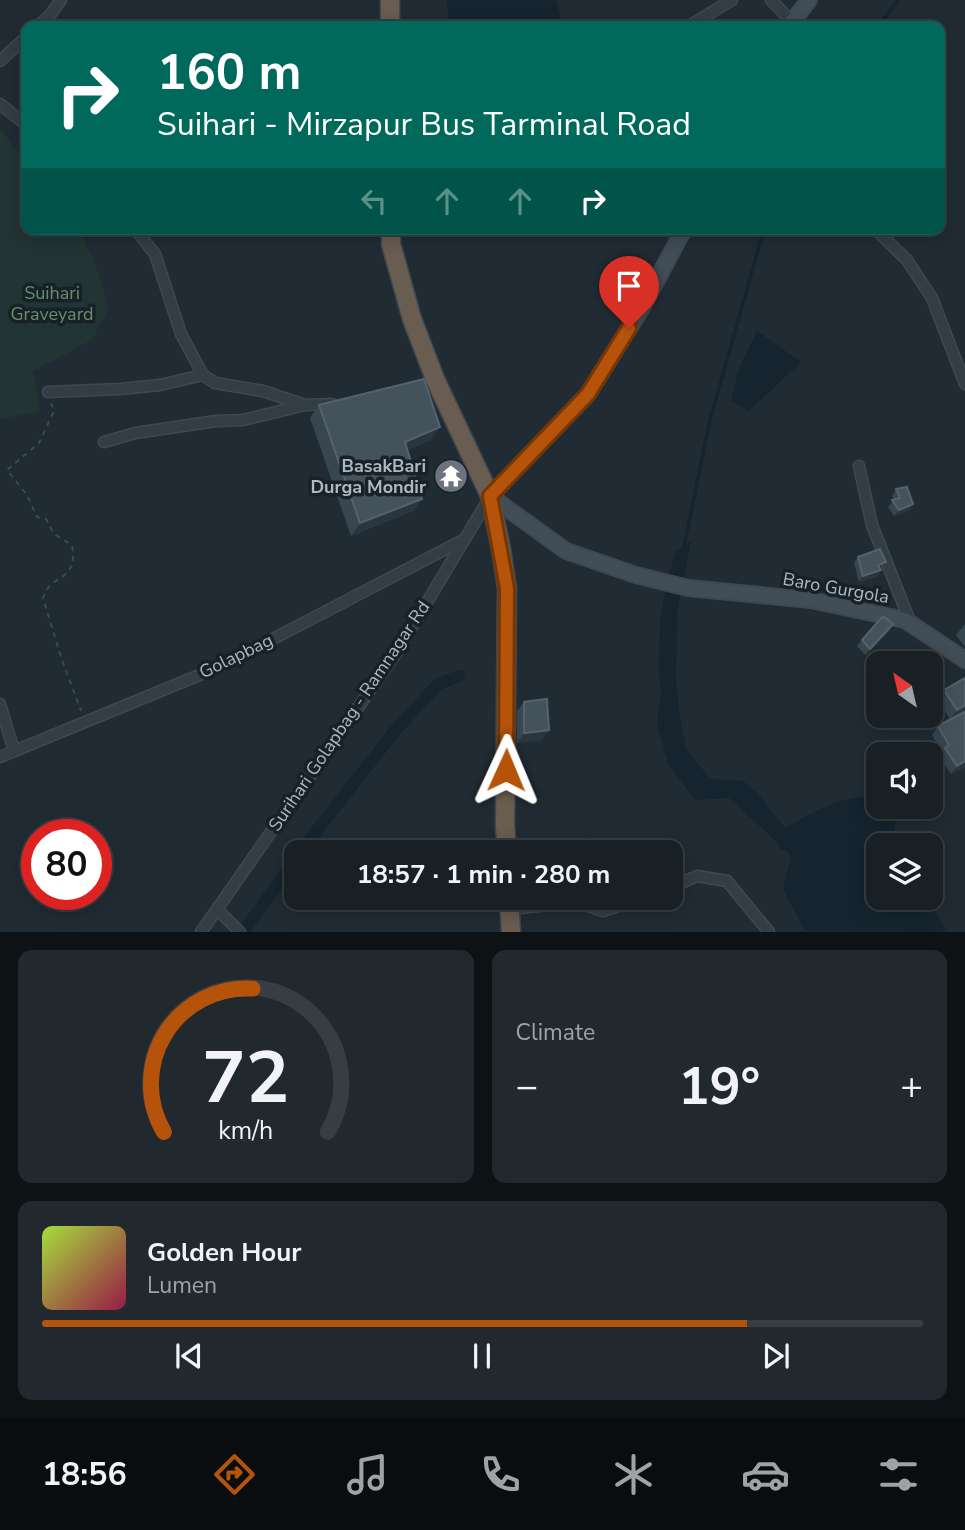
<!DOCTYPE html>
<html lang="en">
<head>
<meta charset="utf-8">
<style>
  :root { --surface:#182026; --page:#21282e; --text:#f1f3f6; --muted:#9fa3a7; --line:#363e43; --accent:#b45309 }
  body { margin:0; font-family:"Nunito Sans",sans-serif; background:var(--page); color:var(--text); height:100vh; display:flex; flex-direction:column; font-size:26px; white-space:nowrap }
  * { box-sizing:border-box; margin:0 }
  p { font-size:23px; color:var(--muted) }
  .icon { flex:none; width:38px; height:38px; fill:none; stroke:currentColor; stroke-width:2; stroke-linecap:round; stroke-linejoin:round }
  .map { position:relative; height:932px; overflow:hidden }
  .sheet { display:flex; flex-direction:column; gap:18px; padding:18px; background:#0d1215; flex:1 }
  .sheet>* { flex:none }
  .top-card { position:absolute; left:21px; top:21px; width:924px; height:214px; border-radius:14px; box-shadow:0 4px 18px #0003,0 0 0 2px var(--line); background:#00695c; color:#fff; overflow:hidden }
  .needle { width:46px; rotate:326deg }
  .controls { position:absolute; left:866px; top:651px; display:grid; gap:14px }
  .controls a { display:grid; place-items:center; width:77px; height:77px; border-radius:14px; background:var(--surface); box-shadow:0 4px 18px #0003,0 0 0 2px var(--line); font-size:35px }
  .speed { position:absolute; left:21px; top:819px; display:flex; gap:14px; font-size:35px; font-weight:700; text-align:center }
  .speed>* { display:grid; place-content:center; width:91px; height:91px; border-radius:50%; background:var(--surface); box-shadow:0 4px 18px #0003,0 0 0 2px var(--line); line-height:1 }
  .speed .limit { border:10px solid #d22; background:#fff; color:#111 }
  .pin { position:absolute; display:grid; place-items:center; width:60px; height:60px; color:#fff; margin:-72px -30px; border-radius:50% 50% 50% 0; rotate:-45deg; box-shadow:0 0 7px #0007 }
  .pin .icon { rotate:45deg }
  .me { position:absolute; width:77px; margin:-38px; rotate:1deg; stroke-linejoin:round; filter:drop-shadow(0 0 5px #0008) }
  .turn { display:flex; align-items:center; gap:24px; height:147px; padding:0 21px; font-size:32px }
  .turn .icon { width:91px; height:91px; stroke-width:2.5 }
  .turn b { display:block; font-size:49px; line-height:60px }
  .lanes { display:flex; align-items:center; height:66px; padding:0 21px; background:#0003; justify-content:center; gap:35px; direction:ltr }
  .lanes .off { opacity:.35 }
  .big { font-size:52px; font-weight:700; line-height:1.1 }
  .sheet .tile { flex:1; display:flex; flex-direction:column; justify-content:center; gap:10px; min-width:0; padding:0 24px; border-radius:14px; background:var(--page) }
  .sheet .dial { align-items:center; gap:0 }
  .dial svg { height:182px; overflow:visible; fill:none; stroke:var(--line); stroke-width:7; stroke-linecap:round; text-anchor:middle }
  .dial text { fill:var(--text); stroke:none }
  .song { display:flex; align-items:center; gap:21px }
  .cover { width:84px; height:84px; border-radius:10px; background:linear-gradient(135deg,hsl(80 70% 55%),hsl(340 70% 35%)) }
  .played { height:7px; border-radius:4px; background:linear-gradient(90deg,var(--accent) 80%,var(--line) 80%) }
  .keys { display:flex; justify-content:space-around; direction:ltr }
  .heat { display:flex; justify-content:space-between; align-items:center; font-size:38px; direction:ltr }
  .sheet .tiles { flex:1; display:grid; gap:18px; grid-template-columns:1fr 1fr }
  .tile:last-child { grid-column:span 2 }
  .trip { position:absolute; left:284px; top:840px; width:399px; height:70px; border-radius:14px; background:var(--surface); box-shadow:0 4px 18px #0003,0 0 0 2px var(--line); font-weight:700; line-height:70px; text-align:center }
  .menu { display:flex; height:112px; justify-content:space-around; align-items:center; background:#0a0d0f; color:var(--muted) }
  .menu .icon { width:49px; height:49px }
  .menu .current { color:var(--accent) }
  .menu b { font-size:32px; color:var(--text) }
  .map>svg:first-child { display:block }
  .green { fill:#223433 }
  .water { fill:#15242f }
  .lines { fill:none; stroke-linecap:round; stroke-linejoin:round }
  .stream { stroke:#15242f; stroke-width:3.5 }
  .canal { stroke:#15242f; stroke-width:12 }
  .street-casing { stroke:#3f4850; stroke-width:13 }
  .secondary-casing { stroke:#3f4850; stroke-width:18 }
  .highway-casing { stroke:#3e474e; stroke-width:21 }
  .path { stroke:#3a4d4b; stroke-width:2; stroke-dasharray:5 5; stroke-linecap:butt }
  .street { stroke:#333d44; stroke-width:10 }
  .secondary { stroke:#414d57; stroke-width:14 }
  .highway { stroke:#695c50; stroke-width:18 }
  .wall { fill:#384650 }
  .shaded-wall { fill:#29363f }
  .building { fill:#44525c; stroke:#55626c; stroke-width:2 }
  .route-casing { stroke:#753606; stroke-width:18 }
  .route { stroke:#b45309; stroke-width:12 }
  .labels { text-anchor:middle; stroke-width:7; stroke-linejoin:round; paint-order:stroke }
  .park-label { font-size:18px; fill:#678f6a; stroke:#192128 }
  .poi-label { font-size:18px; font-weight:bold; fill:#adb8c1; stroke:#192128; text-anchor:end }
  .street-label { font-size:18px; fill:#adb8c1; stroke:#192128 }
</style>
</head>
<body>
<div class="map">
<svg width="965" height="932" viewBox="0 0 965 932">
  <rect width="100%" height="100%" fill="#202b33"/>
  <path class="green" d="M0,129L26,161V229H78L93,258L109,308L92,340L33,371L40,412L0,419Z"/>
  <path class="water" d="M447,0H556L563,26H449Z
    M757,331L801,362L749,411L731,401L738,371Z
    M691,541L677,614L676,681L680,718L686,748L710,779L743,781L758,794L785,828C812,812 846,793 878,797V807H893L897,813L892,845H878V898H926L946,929L941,932L807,931L803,927L783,889L791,856L787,851L780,849L776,841L729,798L695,800L669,766L657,724L661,691L659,673L660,620L668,577L676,551Z"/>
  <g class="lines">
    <path class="stream" d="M879,26L898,0
      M684,546L710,420L764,229"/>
    <path class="canal" d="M300,852L394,732L438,684L459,676
      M243,932L296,859"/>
    <g class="street-casing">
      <path id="street" d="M771,0L792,22
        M38,26L51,14L61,0
        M689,26L732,0
        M0,61L26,37
        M0,104L24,123L26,127
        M135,229L155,254L181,334L203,375L215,383L263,391L305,405L332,404
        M875,229L907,260L932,298L965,384
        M48,392L120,389L160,385L203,375
        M104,442L135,433L216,421L243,420L305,405
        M859,466L872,525L911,624
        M0,704L14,751
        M0,757L219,667L465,539
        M670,888L697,876L727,881L769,932
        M217,909L240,932
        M510,909L577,902L603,911L642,898
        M201,932L399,649L490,497"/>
    </g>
    <g class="secondary-casing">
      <path id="secondary" d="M789,26L809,0
        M684,229L643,306L588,394L490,496L566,551L636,575L688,588L811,600L905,620L965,660"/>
    </g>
    <g class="highway-casing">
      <path id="highway" d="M390,0V26
        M391,229V244L412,319L435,379L490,496L501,549L507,588L505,826L507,852
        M509,898L511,932"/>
    </g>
    <path class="path" d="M51,403L54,411L39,443L7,470L27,495L37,517L46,519L54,534L72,545C79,583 50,573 43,598L62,660L81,711"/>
    <use href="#street" class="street"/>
    <use href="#secondary" class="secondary"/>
    <use href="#highway" class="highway"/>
  </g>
  <path class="wall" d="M319,405L431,440L407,450L422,499L413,511L351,536L310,418Z
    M896,489L909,511L894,516L888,507L894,500L892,496Z
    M858,557L881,568V570L877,577L859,582L854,563Z
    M893,624L889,631L865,655L857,646L862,640Z
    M965,624V647L956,635Z
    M965,678V712H964L965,714V767L951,774L939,756L942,752L932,735L938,726L950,719L937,700L944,690Z
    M524,702L542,740L517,743V711Z"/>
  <path class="shaded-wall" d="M440,427L431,440L396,455L405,442Z
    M422,499L413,511L351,536L360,523Z
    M913,504L909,511L894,516L899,510Z
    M881,570L877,577L859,582L863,576Z
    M893,624L889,631L865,655L870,649Z
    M965,705V712L950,719L957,710Z
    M549,730L542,740L517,743L524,733Z
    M965,761V767L951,774L957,766Z"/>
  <path class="building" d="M424,379L440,427L405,442L422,499L360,523L319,405Z
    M907,487L913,504L899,510L892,500L900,498L896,489Z
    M880,549L886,562L878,565L881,570L863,576L858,557Z
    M882,617L886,618L893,624L870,649L862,640Z
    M965,678V705L957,710L944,690Z
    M547,699L549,730L524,733V702Z
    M964,712L965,714V761L957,766L945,748L949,745L938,726Z
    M588,839L590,852H530L554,845Z"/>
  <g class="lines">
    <g class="route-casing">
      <path id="route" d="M506,770L507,588L490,496L588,394L629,328"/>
    </g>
    <use href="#route" class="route"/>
  </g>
  <defs>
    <g id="temple-disc" transform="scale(1.75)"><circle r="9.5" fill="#6b7280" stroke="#192128"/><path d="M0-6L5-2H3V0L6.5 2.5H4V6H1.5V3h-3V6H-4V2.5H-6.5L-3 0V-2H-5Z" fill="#fff"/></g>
  </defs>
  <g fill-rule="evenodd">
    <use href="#temple-disc" x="451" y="476"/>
  </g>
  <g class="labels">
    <g class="park-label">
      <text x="52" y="299">Suihari<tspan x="52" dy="21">Graveyard</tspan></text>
    </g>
    <g class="poi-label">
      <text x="426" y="472">BasakBari<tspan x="426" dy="21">Durga Mondir</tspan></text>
    </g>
    <g class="street-label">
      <text transform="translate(836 588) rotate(10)" y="6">Baro Gurgola</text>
      <text transform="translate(236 656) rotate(-26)" y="6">Golapbag</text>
      <text transform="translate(349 716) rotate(-56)" y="6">Surihari Golapbag - Ramnagar Rd</text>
    </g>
  </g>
</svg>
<div class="controls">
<a><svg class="needle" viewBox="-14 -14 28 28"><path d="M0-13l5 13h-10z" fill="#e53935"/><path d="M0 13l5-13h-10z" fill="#9fa3a7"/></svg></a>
<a><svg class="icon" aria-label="sound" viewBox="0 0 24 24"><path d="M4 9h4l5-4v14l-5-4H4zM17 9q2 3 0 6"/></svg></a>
<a><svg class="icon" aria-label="layers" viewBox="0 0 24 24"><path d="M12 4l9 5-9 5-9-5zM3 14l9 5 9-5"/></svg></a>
</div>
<div class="speed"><div class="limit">80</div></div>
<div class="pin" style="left:629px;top:328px;background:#d93025"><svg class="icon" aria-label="arrive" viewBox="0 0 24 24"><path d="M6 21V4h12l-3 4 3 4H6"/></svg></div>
<svg class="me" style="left:506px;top:770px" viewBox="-20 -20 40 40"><path d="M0-17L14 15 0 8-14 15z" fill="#b45309" stroke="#fff" stroke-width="4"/></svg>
<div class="trip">18:57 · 1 min · 280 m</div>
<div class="top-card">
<div class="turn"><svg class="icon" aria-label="right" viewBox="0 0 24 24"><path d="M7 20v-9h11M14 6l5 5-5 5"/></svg><div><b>160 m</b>Suihari - Mirzapur Bus Tarminal Road</div></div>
<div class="lanes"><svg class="icon off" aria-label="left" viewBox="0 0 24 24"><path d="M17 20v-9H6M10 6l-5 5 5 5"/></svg><svg class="icon off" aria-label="ahead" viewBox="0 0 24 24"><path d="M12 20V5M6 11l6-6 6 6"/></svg><svg class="icon off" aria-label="ahead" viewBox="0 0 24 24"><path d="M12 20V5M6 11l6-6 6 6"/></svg><svg class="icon" aria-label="right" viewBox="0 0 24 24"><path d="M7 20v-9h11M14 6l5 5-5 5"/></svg></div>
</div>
</div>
<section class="sheet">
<div class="tiles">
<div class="tile dial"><svg viewBox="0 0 100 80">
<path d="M14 69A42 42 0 1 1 86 69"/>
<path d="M14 69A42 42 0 0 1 53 6" stroke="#b45309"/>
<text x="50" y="56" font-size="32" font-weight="700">72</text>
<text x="50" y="72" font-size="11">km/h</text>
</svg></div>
<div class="tile"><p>Climate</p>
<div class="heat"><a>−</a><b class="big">19°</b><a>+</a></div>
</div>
<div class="tile">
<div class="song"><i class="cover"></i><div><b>Golden Hour</b><p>Lumen</p></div></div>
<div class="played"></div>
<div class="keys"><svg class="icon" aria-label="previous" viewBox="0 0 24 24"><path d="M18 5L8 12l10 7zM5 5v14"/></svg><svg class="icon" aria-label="pause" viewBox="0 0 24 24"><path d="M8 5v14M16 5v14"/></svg><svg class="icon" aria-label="next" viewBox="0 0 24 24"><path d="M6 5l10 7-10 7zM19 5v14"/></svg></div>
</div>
</div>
</section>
<nav class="menu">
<b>18:56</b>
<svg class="icon current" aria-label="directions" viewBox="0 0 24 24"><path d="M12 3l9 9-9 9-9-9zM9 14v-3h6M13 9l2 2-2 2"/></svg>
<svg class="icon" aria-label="music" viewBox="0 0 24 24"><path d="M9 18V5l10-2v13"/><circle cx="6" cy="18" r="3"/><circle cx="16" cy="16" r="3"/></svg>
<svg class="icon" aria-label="phone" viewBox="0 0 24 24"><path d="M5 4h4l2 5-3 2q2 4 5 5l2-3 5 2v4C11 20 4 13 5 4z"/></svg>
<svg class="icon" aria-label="climate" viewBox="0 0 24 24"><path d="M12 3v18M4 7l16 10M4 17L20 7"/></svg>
<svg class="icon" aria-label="car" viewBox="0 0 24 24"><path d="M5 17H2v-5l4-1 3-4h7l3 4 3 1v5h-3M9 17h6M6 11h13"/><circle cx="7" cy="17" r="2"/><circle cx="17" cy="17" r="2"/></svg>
<svg class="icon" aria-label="filters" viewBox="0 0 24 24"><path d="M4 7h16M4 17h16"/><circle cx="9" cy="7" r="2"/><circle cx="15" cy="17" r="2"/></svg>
</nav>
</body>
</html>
